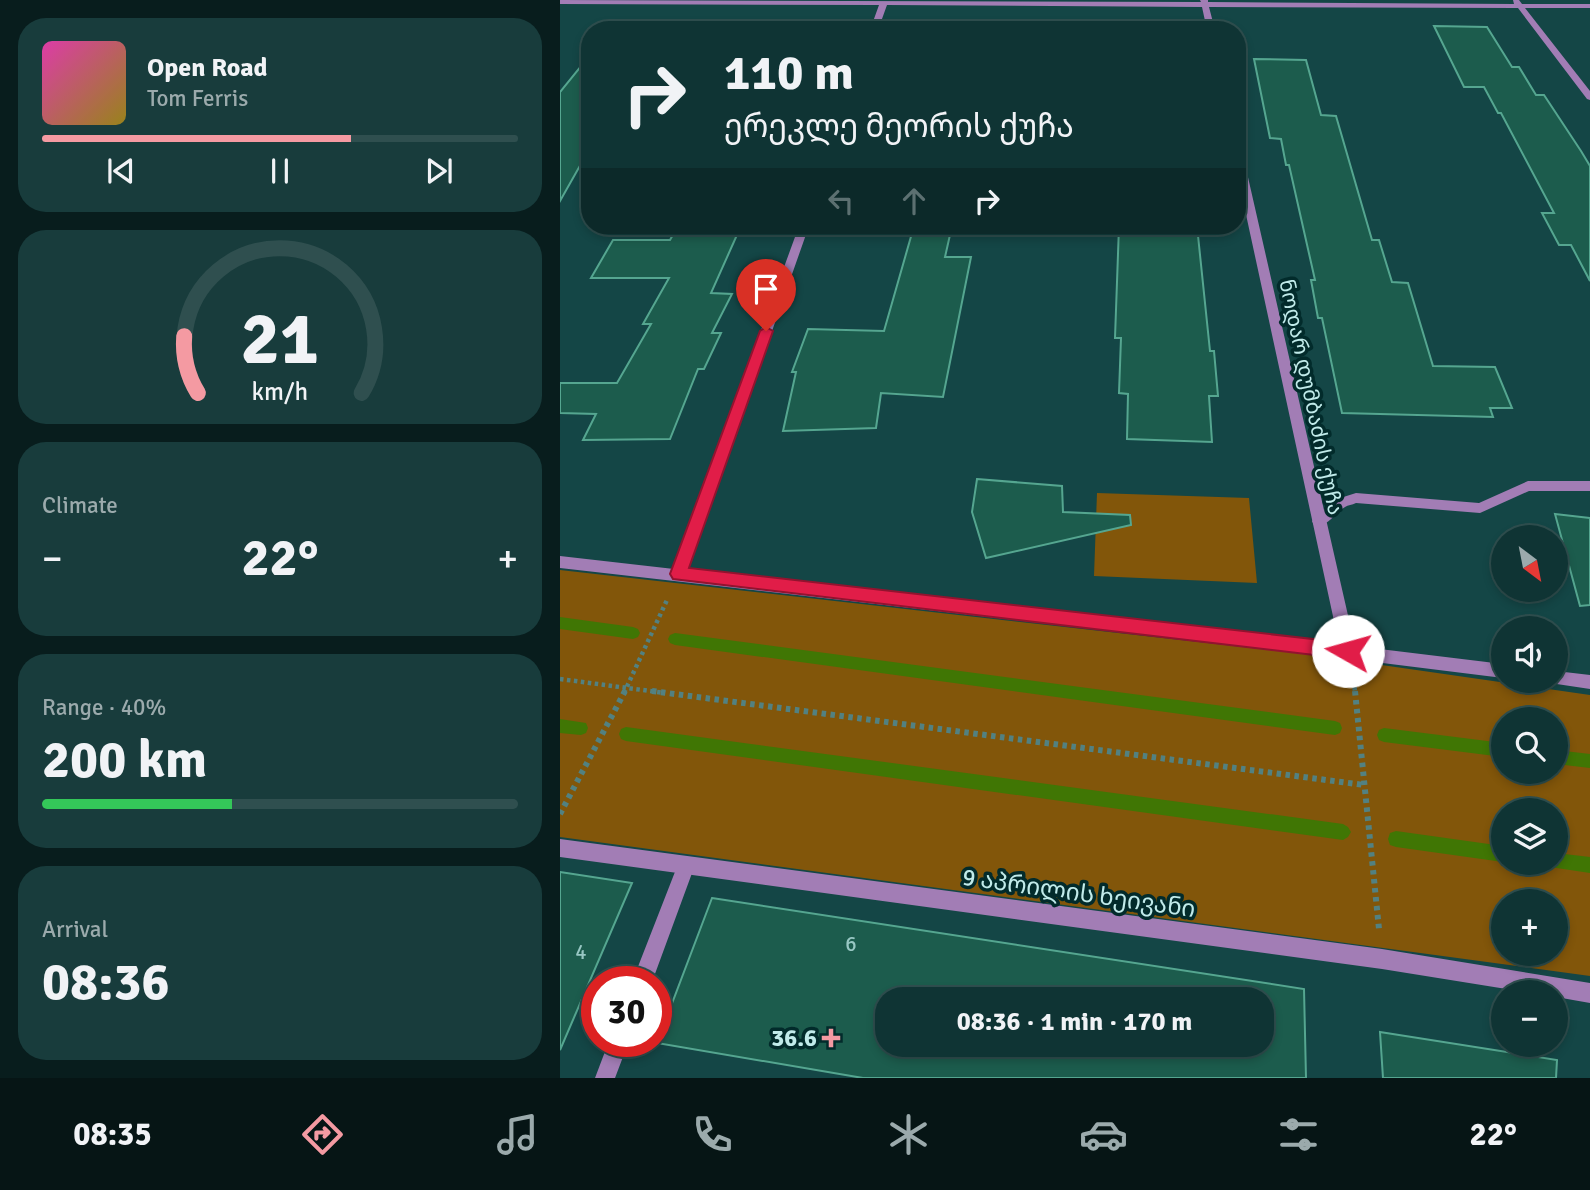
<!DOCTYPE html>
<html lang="en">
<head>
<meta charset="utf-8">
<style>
  :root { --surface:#0f3434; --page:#183c3c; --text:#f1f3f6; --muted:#9baaac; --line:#2f4f4f; --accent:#f49aa2 }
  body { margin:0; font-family:Signika,"Noto Sans Georgian",sans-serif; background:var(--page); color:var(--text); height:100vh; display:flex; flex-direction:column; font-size:26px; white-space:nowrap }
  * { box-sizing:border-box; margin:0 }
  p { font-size:23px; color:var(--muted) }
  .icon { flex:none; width:38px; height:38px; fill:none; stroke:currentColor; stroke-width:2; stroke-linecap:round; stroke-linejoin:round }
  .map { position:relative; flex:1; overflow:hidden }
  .sheet { display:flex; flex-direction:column; gap:18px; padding:18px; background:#081d1d; width:560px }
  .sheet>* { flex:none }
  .hud { position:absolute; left:21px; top:21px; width:665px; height:214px; border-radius:28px; box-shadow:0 4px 10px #0003,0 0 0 2px var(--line); background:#0f3434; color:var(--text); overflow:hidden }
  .needle { width:46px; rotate:148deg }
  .fabs { position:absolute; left:931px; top:525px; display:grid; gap:14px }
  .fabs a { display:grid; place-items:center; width:77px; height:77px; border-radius:50%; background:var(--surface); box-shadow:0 4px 10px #0003,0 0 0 2px var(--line); font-size:35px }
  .speed { position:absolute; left:21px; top:966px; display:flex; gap:14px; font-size:35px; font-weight:700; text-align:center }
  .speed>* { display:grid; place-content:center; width:91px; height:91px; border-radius:50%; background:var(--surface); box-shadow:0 4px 10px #0003,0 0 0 2px var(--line); line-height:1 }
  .speed .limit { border:10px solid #d22; background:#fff; color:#111 }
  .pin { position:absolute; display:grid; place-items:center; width:60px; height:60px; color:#fff; margin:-72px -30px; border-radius:50% 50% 50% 0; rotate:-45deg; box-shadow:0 0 7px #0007 }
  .pin .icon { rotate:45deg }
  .me { position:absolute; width:77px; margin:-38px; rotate:277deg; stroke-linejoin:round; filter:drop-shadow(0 0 5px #0008) }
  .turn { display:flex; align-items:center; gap:24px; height:147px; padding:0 28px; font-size:32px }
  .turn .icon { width:91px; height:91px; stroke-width:2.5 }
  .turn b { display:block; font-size:49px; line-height:60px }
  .lanes { display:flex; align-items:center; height:66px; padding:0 28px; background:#0003; justify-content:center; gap:35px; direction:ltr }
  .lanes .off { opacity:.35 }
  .big { font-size:52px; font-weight:700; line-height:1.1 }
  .sheet .card { flex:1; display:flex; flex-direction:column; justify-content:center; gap:10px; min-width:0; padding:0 24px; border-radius:28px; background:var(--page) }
  .sheet .dial { align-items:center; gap:0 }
  .dial svg { height:182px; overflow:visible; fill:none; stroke:var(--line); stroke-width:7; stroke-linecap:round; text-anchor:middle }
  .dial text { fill:var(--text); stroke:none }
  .song { display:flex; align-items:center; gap:21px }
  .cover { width:84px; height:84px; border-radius:10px; background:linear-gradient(135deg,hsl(320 70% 55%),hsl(50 70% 35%)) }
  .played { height:7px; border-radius:4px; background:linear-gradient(90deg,var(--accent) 65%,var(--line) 65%) }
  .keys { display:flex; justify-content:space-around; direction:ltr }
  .heat { display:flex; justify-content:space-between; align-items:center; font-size:38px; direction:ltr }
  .charge { height:10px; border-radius:5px; background:linear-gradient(90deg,#34c759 40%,var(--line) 0) }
  .trip { position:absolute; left:315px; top:987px; width:399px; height:70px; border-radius:28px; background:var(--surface); box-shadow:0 4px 10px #0003,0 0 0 2px var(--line); font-weight:700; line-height:70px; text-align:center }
  .tab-bar { display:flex; height:112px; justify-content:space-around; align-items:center; background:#061515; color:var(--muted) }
  .tab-bar .icon { width:49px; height:49px }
  .tab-bar .selected { color:var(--accent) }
  .tab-bar b { font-size:32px; color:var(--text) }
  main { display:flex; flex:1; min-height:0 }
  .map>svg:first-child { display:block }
  .green { fill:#82560a; fill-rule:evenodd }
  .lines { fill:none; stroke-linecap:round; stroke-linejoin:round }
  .stream { fill:#407604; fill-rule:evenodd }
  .building { fill:#1c5c4d; stroke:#55a690; stroke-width:2; fill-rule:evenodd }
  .path-far1 { stroke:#528181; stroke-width:4.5; stroke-dasharray:3.5 3.5; stroke-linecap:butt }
  .path { stroke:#528181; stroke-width:6; stroke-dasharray:4.5 4.5; stroke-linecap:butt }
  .service { fill:#a27db5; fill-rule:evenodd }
  .minor { fill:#a27db5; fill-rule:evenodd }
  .route { fill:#e11d48; stroke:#92132f; stroke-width:2 }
  .poi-dot { fill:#f49aa2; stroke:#022b2b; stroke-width:2.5 }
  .labels { text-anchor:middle; stroke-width:7; stroke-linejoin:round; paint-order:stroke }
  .street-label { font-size:21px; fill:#c1ebea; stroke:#022b2b }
  .near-number-label { font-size:21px; fill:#98c7c3 }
  .near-street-label { font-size:24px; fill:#c1ebea; stroke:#022b2b }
  .near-poi-label { font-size:24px; font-weight:bold; fill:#c1ebea; stroke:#022b2b; text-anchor:end }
</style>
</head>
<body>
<main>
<section class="sheet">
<div class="card">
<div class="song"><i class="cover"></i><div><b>Open Road</b><p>Tom Ferris</p></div></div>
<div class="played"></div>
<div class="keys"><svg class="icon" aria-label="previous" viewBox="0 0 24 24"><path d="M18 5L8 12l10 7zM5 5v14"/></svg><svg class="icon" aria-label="pause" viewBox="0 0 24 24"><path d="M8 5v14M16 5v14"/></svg><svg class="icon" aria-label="next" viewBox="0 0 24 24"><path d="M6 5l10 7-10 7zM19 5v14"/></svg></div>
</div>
<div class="card dial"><svg viewBox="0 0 100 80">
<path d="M14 69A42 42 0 1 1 86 69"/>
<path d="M14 69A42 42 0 0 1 8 44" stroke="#f49aa2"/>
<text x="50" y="56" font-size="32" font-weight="700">21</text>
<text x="50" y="72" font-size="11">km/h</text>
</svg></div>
<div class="card"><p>Climate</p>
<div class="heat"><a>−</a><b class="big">22°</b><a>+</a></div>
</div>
<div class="card"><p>Range · 40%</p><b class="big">200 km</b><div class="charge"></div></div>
<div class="card"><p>Arrival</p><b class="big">08:36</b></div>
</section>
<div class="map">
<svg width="1030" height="1078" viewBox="0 0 1030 1078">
  <rect width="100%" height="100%" fill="#144646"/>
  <path class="green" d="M537,493L689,498L697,583L534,576Z
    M0,570L745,654L1030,695V976L0,837ZM943,719H996V772H943ZM943,810H996V863H943ZM943,901H996V954H943Z"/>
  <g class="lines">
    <path class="stream" d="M0,617L73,627L78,629L80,633L78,637L73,639L0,629Z
      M115,633L775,721L780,723L782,728L780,733L775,735L115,645L110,643L108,639L110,635Z
      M0,719L26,723L28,728L26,733L21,735L0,733Z
      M66,727L783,824L788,827L791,832L788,837L783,840L66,741L61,739L59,734L61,729Z
      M824,728L943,743V757L824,742L819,740L817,735L819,730Z
      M996,750L1030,754V768L996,764Z
      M836,831L943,846V862L836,847L830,845L828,839L830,833Z
      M996,853L1030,857V873L990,867L989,863H996Z"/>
  </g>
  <path class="building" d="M874,26L927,27L952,67H959L976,95H984L1021,151L1030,166V281L1011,245H999L982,213H994L941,113H938L924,87H904Z
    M30,55V148L0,201V92Z
    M694,59L746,60L761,115L776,116L812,240H819L832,282L848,283L873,366L935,367L952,408H930L933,417L782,413L762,318H758L751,280H755L729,165H726L721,139L710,138Z
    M118,226H181L151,293L172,294L152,333H161L144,369H138L110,439L23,440L36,414L0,413V383H57L91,324H83L109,278H31L53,240H110Z
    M354,226H392L385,257H411L383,397L321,393L316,428L223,431L236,372H232L248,329L324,331Z
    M559,226H637L650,351H654L658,396H649L652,442L567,439L568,394L559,393L561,338H555Z
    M417,479L502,486L503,512L570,515L571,525L426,558L412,512Z
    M995,514L1030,518V605L1020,606Z
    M0,872L72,883L0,1050Z
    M152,898L744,989L746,1078H303L97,1043ZM327,999H702V1045H327Z
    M820,1032L997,1060L996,1078H823Z"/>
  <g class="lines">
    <path class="path-far1" d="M0,679L105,693
      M794,680L795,693
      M64,693L107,600"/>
    <path class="path" d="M92,691L804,785
      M795,691L819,929
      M0,814L65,691"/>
    <path class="service" d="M968,481H1030V491H969L920,513L796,503C792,505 788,505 785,507C774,513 768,528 754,525L752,521L774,500L796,493L919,503Z
      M126,856L132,859L135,865L92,982H72L120,859Z
      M49,1041H69L55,1078H35Z"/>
    <path class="minor" d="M0,0L641,2L640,0H648V2L954,4L953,0H959L962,4H1030V8H965L1030,91V100L1027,99L958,8L649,7L655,30H647L642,7L327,5L318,30H310L319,5L0,4Z
      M677,148L682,151L795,646L943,664V678L709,649L0,568V556L114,569L239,226H249L128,570L779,644L677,173Z
      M996,671L1030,675V689L990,683L989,681H996Z
      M0,839L822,949L1030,983V1003L996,997V992H965L822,969L0,857Z"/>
  </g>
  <path class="route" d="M206,327L213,331L129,568L788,643L794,645L797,651L794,656L788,659L113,579L110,574L200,331Z"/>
  <path class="poi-dot" d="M267.5 1027.5h7v7h7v7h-7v7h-7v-7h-7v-7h7z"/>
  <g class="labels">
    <g class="street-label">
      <text transform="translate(751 397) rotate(78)" y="7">ნოდარ დუმბაძის ქუჩა</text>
    </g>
    <g class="near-number-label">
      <text x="291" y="951">6</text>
      <text x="21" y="959">4</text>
    </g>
    <g class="near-street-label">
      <text transform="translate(519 893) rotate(8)" y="8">9 აპრილის ხეივანი</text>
    </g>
    <g class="near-poi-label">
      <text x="257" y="1046">36.6</text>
    </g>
  </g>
</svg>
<div class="fabs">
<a><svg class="needle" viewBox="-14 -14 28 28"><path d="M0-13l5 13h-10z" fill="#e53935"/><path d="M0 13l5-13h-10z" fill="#9baaac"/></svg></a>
<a><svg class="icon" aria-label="sound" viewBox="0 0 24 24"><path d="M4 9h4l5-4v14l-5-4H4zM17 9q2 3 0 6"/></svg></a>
<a><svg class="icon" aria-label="search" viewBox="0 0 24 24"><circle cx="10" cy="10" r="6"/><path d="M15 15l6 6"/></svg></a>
<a><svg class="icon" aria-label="layers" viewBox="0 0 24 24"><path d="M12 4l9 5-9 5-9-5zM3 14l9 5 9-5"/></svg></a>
<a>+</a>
<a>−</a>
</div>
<div class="speed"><div class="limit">30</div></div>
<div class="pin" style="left:206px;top:331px;background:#d93025"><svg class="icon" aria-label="arrive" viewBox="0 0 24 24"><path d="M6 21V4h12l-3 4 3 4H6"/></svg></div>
<svg class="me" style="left:788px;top:651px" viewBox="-20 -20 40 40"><circle r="19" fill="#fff"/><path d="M0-13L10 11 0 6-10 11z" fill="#e11d48"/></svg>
<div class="trip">08:36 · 1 min · 170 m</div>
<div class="hud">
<div class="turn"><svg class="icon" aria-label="right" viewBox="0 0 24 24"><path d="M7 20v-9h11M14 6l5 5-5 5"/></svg><div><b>110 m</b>ერეკლე მეორის ქუჩა</div></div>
<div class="lanes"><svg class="icon off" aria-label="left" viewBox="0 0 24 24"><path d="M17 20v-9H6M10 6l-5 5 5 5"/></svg><svg class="icon off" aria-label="ahead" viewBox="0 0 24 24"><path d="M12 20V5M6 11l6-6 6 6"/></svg><svg class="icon" aria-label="right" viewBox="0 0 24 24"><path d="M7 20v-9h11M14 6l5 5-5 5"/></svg></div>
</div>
</div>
</main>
<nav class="tab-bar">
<b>08:35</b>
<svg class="icon selected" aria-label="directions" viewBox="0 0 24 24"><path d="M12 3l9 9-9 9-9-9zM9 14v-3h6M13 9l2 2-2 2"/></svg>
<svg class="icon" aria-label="music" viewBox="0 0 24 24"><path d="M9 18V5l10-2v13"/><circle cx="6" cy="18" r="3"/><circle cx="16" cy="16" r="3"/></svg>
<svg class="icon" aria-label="phone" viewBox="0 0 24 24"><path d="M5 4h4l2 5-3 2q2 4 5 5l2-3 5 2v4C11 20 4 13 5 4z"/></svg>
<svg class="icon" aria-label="climate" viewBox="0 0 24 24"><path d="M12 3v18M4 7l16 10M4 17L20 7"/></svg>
<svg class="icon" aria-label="car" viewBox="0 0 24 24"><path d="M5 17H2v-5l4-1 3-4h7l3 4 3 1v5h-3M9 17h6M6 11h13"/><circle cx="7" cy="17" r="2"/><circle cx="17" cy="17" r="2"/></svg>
<svg class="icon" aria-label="filters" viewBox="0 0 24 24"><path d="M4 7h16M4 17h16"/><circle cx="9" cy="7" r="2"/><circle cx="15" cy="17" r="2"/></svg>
<b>22°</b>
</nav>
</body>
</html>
